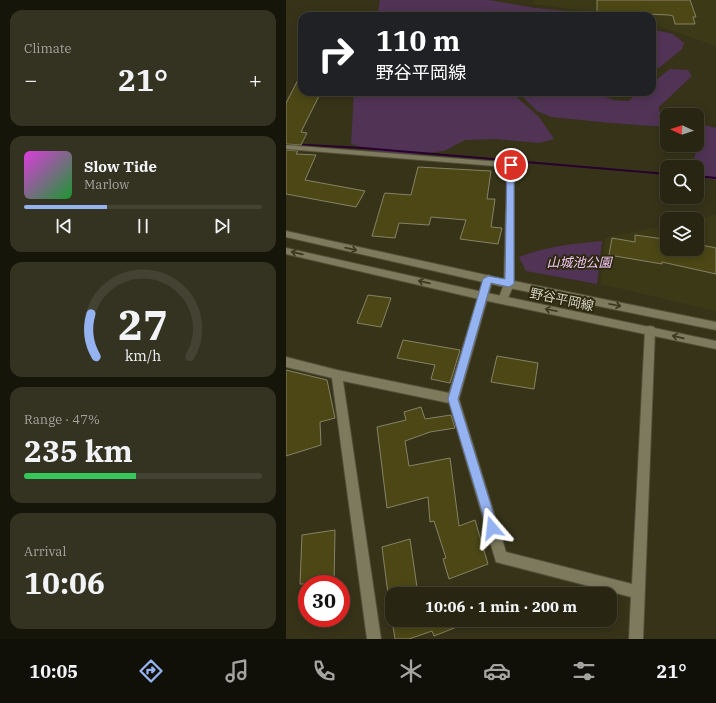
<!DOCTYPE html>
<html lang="en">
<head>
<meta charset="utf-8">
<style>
  :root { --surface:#282613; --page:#343221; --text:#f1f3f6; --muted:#a5a5a0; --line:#444333; --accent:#95b2f1 }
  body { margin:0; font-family:"IBM Plex Serif","Noto Sans JP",serif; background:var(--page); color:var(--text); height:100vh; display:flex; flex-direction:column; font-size:15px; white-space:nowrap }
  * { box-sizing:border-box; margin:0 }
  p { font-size:13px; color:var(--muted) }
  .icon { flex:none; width:22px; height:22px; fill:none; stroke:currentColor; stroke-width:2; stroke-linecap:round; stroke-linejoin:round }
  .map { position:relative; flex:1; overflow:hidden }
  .details { display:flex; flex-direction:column; gap:10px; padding:10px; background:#16150a; width:286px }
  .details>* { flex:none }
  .top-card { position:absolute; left:12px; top:12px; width:358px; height:84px; border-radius:12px; box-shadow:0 2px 10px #0003,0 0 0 1px var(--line); background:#202124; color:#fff; overflow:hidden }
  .needle { width:26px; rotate:273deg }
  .fabs { position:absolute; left:374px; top:108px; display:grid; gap:8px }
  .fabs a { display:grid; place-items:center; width:44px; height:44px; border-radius:8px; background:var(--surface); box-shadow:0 2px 10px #0003,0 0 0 1px var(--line); font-size:20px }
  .speed { position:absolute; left:12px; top:575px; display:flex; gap:8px; font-size:20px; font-weight:700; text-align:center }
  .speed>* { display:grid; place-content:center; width:52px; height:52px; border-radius:50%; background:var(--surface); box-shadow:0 2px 10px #0003,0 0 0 1px var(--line); line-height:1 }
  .speed .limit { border:6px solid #d22; background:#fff; color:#111 }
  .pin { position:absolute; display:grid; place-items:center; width:34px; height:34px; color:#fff; margin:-17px; border:2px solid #fff; border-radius:50%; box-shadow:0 1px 4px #0007 }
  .me { position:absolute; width:44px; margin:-22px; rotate:343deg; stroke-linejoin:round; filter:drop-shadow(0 0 3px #0008) }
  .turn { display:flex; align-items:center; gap:14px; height:84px; padding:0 12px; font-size:18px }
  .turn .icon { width:52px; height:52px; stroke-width:2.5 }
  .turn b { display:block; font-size:28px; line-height:34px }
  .big { font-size:30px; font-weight:700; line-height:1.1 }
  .details .widget { flex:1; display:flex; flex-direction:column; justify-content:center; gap:6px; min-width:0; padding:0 14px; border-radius:12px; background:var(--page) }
  .details .dial { align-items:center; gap:0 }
  .dial svg { height:104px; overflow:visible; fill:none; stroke:var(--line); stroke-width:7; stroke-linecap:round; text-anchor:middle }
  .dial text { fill:var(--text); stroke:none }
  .song { display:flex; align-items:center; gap:12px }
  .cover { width:48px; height:48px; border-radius:6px; background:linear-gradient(135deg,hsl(300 70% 55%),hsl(130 70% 35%)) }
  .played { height:4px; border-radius:2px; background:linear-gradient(90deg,var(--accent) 35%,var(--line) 35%) }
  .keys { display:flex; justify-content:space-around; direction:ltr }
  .heat { display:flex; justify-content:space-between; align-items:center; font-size:22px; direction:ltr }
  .charge { height:6px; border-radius:3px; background:linear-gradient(90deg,#34c759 47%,var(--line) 0) }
  .trip { position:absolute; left:99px; top:587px; width:232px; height:40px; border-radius:12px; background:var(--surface); box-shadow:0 2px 10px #0003,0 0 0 1px var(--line); font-weight:700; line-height:40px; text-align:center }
  .menu { display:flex; height:64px; justify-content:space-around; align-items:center; background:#100f08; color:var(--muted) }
  .menu .icon { width:28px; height:28px }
  .menu .on { color:var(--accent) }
  .menu b { font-size:18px; color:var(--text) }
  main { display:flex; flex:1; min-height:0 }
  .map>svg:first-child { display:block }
  .built { fill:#3c3917 }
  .green { fill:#513356 }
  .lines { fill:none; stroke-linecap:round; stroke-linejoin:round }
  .stream { fill:#28012e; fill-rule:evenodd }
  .building { fill:#4c4715; stroke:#858366 }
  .minor-casing { stroke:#524f39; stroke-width:2 }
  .secondary-casing { stroke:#524f39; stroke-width:2 }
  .minor { fill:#7d7a5d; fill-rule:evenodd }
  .secondary { fill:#7d7a5d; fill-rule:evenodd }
  .oneway { stroke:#3c391f }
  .route { fill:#95b2f1; stroke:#61749d }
  .labels { text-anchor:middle; stroke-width:4; stroke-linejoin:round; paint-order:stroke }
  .park-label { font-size:13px; font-style:italic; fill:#f2c4f9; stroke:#2c290f }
  .street-label { font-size:13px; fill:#d6d5c6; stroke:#2c290f }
</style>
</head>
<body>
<main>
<section class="details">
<div class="widget"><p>Climate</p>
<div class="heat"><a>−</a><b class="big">21°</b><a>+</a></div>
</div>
<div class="widget">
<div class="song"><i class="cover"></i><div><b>Slow Tide</b><p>Marlow</p></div></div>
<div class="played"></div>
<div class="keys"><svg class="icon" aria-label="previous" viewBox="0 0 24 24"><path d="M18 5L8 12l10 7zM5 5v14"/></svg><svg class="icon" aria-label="pause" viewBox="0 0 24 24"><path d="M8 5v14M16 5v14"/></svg><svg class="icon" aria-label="next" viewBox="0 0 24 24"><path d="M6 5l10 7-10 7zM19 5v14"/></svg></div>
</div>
<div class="widget dial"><svg viewBox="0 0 100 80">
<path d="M14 69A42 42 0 1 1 86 69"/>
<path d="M14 69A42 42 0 0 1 10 36" stroke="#95b2f1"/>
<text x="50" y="56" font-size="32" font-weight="700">27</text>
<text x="50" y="72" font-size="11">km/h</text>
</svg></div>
<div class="widget"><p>Range · 47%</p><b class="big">235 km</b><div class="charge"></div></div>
<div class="widget"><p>Arrival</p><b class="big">10:06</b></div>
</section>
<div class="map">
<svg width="430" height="639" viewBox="0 0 430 639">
  <rect width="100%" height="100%" fill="#363319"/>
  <path class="built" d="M247,0H430V46L366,24V16H330L248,4Z
    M430,215V311L315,284L319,238L381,225V249H411V219Z"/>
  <path class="green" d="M94,0H203L249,8L283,11L311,16H96L92,11Z
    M366,29L387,34L398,43L396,49L373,68H366Z
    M384,69L402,70L406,76L373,107V111L386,115H381V127L325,123L265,117L251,111L232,92H304L328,100L342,101L354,92H366V83Z
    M68,92H225L253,117L268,139L253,143L209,139L179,140L158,151L133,154L103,155L65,144Z
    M411,123L430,128V180L420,178L411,170V167L407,165L414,133L411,131Z
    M316,241L311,284L240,271L233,257C262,246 286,244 316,241Z"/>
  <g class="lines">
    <path class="stream" d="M0,143L77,147L381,173V175L77,149L0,145Z
      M411,175L430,177V179L411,177Z"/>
  </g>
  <path class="building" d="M311,0H404L410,17H407L409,24H389L387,16L383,15L360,14V12H311Z
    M16,72V92H35L15,132L21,133L15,145L0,144V103Z
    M0,150L12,151L10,154L30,155L19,180L79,191L70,207L0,194Z
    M132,167L205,171L201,199H209L205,227L216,228L212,244L174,239L180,220L145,217L143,225L113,223L109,238L86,236L98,195L99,193L125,195Z
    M349,235L378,239V249H411V244L430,248V274L376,262V264L323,255L326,238L349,242Z
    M82,295L105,298L95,327L71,323Z
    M117,340L174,350L164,383L145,379L149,365L111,358Z
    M211,356L252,363L248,389L205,382Z
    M0,370L41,380L49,418L34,422L35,445L0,456Z
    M135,407L139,419L165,415L169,428L144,432L119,441L123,466L164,458L173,526L189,520L202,564L163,579L157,559L160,558L148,521L144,522L142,497L101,508L91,427L120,420L118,412Z
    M49,530L48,584H14L16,535Z
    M124,539L132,594H102L96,547Z
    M106,620H186V621L148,636L146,631L123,639H109Z"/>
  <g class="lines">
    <g class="minor-casing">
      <path id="minor" d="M0,145L228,163V284L220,303H214L212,300L218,284L221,167L0,149Z
        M202,275L205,276L207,279L173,399L220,552L346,584L359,330L360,327L364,326L368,327L369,330L357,639H343L345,597L210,562L163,403L57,381L95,639H81L46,378L0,367V357L51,370L163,393L197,279L199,276Z"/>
    </g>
    <g class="secondary-casing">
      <path id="secondary" d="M0,231L223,280L430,322V330L223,288L0,237Z
        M0,248L197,292L430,341V349L197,300L0,254Z"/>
    </g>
    <use href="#minor" class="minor"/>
    <use href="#secondary" class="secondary"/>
  </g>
  <defs><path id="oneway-shaft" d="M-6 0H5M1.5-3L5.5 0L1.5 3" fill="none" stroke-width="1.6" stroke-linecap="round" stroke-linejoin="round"/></defs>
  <g class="oneway">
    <use href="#oneway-shaft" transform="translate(65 249) rotate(13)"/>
    <use href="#oneway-shaft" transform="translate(11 253) rotate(-167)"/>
    <use href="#oneway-shaft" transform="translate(138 282) rotate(-167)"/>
    <use href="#oneway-shaft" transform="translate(329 305) rotate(11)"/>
    <use href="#oneway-shaft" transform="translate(265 310) rotate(-168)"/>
    <use href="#oneway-shaft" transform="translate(392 337) rotate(-167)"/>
  </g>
  <path class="route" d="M225,163L228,165V284L223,287L205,283L172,399L212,528L211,533L206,534L202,533L201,528L162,399L197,279L202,276L219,279L221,165Z"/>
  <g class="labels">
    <g class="park-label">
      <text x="293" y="267">山城池公園</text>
    </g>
    <g class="street-label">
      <text transform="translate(276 299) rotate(12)" y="5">野谷平岡線</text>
    </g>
  </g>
</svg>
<div class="fabs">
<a><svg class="needle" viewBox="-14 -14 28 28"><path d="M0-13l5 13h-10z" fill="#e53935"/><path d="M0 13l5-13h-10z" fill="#a5a5a0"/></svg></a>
<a><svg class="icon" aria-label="search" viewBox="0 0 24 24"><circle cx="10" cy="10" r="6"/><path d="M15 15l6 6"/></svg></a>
<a><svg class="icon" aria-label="layers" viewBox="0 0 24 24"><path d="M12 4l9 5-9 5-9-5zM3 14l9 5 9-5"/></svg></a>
</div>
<div class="speed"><div class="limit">30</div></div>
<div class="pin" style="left:225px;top:165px;background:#d93025"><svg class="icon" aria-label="arrive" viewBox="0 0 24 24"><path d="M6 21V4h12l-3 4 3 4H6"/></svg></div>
<svg class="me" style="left:206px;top:528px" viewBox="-20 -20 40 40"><path d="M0-17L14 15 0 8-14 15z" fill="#95b2f1" stroke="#fff" stroke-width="4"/></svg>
<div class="trip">10:06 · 1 min · 200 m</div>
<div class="top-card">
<div class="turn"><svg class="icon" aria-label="right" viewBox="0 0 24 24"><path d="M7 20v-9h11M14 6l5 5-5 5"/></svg><div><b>110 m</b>野谷平岡線</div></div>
</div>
</div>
</main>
<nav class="menu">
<b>10:05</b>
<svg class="icon on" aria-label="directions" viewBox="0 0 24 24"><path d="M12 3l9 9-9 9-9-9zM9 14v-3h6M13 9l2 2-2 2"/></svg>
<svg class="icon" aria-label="music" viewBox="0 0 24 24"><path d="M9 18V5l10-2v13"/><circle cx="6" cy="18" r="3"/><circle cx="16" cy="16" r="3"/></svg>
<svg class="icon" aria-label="phone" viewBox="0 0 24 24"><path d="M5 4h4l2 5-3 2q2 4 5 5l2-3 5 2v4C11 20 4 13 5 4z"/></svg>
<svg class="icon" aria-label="climate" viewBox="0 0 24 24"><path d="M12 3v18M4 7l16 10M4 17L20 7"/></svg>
<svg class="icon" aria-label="car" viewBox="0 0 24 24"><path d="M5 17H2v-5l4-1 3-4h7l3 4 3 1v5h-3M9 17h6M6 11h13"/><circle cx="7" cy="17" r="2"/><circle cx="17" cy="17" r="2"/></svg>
<svg class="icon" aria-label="filters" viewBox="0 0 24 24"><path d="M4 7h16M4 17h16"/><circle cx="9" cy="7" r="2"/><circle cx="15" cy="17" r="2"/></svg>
<b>21°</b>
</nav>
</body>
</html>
